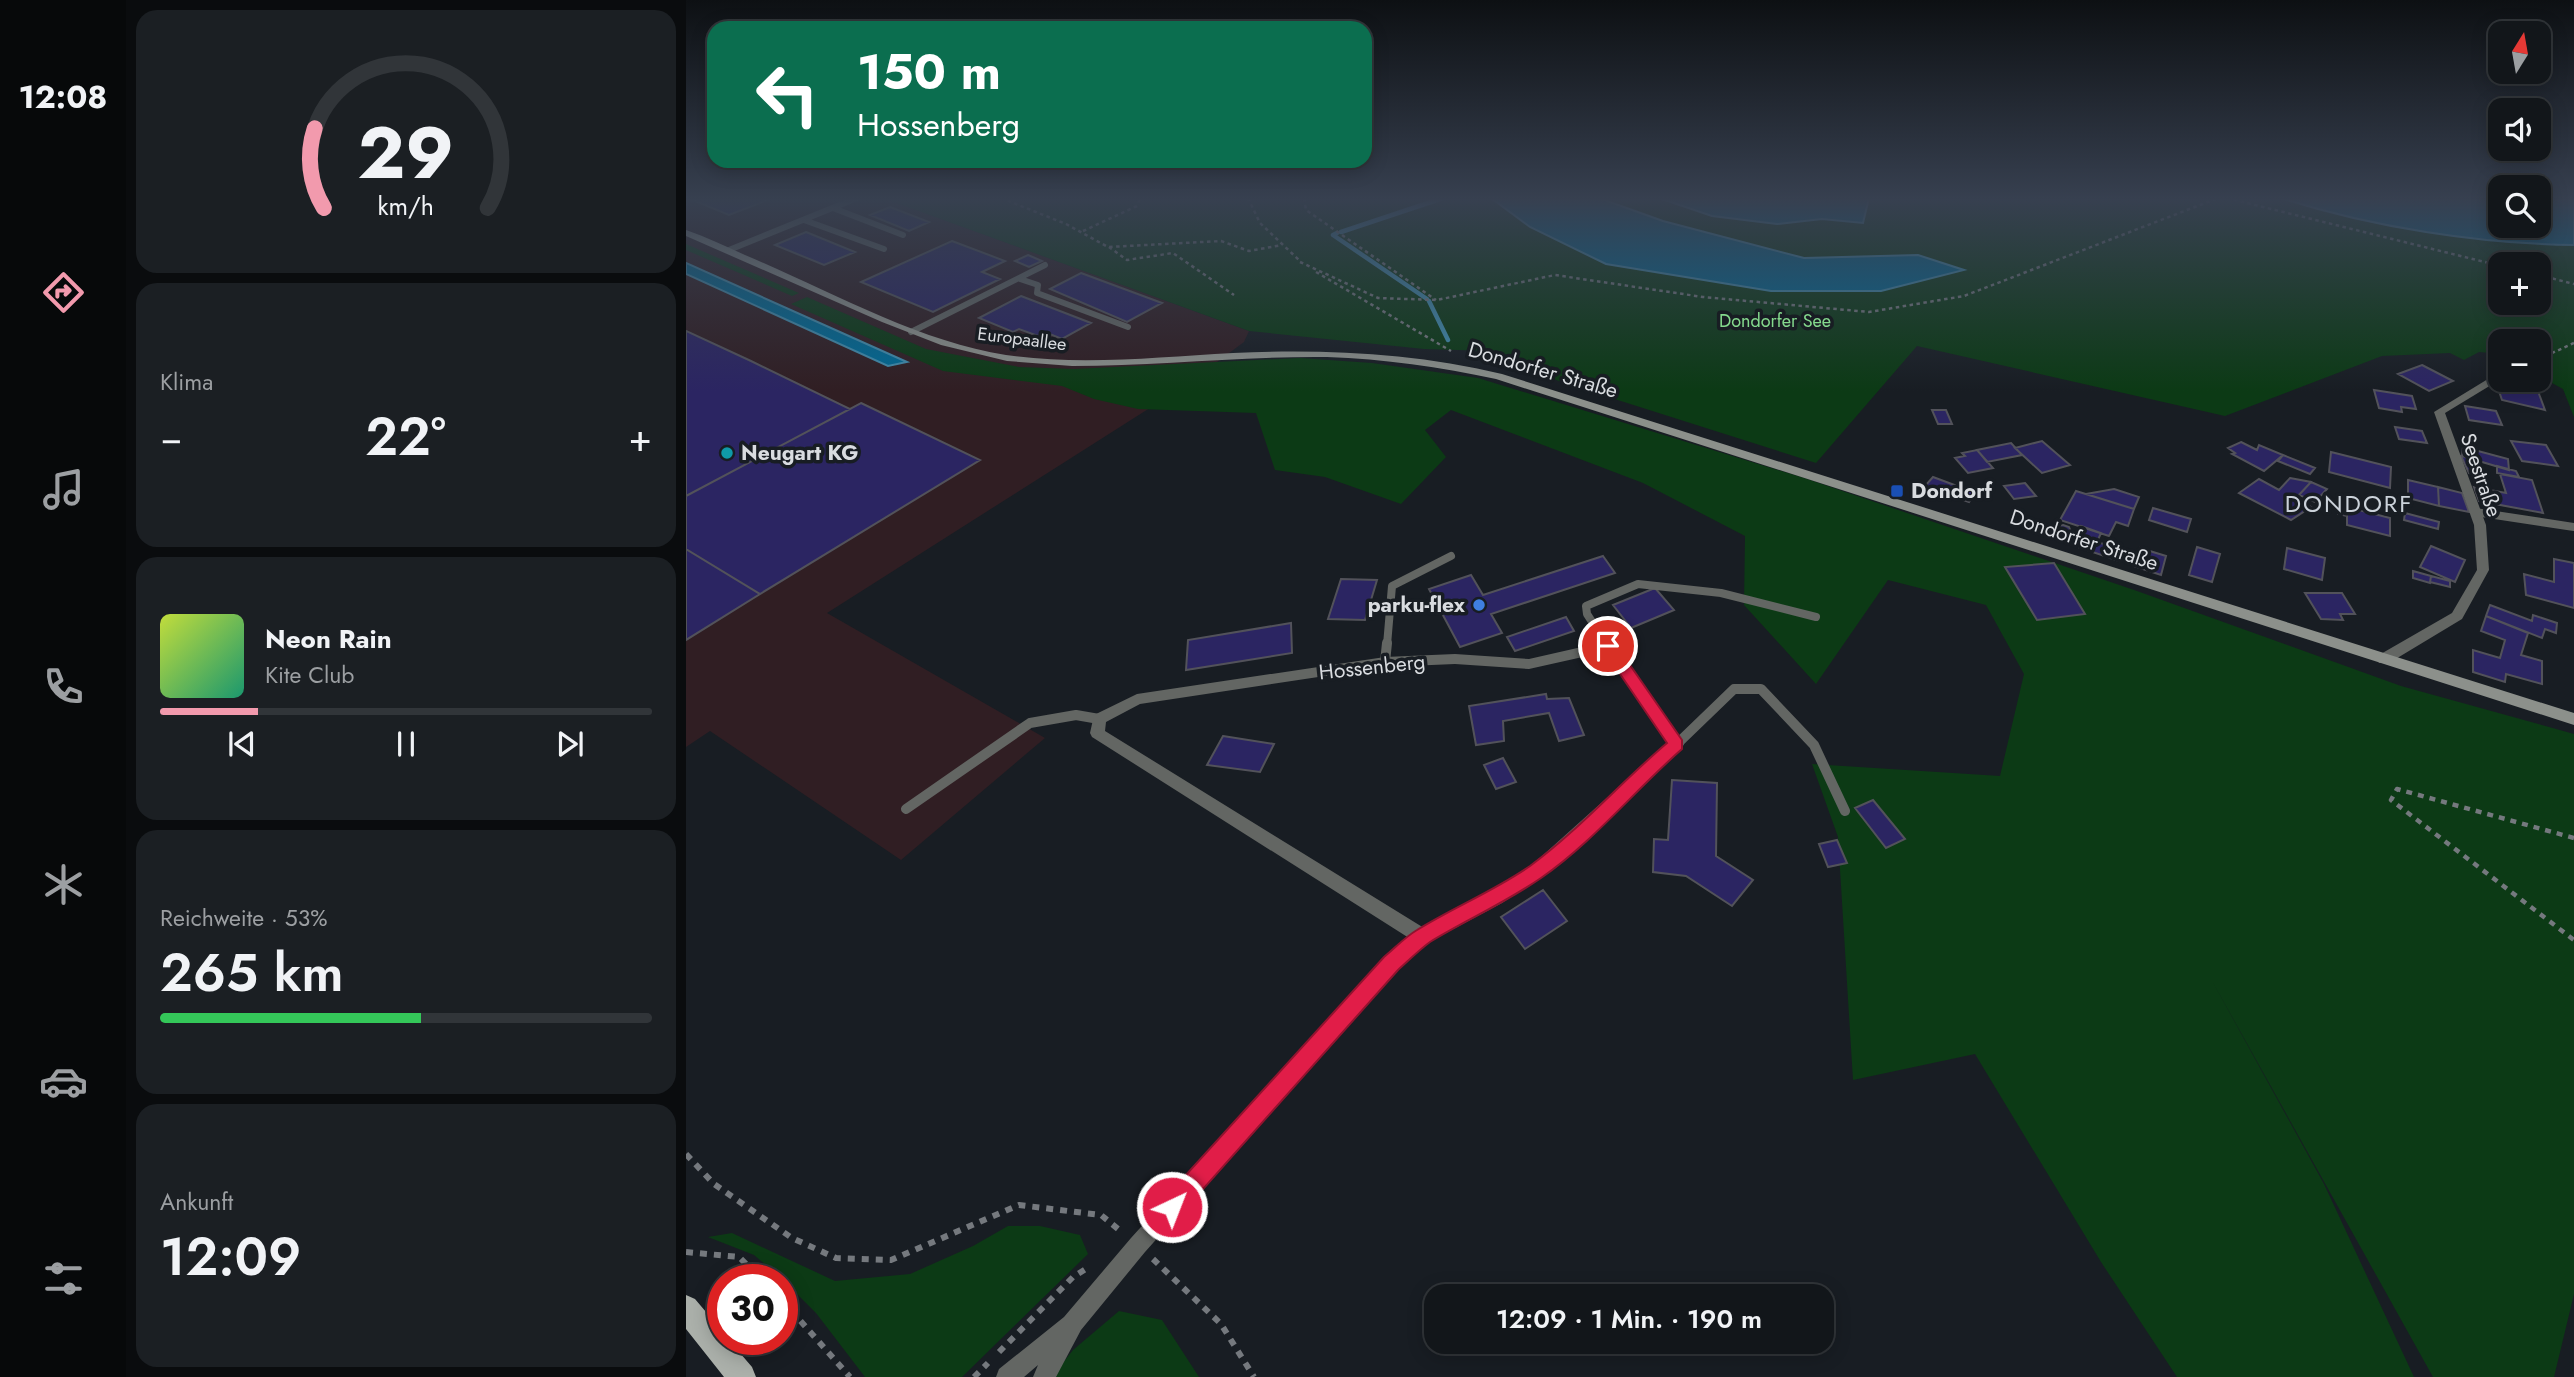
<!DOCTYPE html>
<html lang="de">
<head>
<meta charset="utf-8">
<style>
  :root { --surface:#12161a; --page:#1b1f23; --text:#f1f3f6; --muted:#9c9fa2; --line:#313539; --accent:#f29aad }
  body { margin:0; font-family:Jost,sans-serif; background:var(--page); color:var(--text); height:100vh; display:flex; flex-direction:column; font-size:26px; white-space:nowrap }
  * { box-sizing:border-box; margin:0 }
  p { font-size:23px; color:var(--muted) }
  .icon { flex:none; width:38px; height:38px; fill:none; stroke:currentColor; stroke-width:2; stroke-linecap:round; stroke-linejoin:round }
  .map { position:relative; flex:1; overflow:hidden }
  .side { display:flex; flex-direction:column; gap:10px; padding:10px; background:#0a0c0e; width:560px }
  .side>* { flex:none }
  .top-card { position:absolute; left:21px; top:21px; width:665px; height:147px; border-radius:21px; box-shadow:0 4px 18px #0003,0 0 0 2px var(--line); background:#0b6e4f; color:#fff; overflow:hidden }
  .needle { width:46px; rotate:11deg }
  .controls { position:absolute; left:1802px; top:21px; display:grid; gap:14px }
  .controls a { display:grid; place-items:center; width:63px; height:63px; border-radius:14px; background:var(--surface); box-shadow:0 4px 18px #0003,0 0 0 2px var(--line); font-size:35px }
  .speed { position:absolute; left:21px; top:1264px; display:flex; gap:14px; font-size:35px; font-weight:700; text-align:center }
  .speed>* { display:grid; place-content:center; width:91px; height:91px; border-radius:50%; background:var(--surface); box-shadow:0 4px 18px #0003,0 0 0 2px var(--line); line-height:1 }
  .speed .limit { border:10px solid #d22; background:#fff; color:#111 }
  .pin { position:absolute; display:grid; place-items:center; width:60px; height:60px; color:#fff; margin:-30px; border:4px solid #fff; border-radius:50%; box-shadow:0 2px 7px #0007 }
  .me { position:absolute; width:77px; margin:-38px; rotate:43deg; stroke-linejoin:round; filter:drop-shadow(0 0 5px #0008) }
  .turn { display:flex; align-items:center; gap:24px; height:147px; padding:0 35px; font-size:32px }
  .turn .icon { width:91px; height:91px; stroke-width:2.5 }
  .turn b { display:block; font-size:49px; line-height:60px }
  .big { font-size:52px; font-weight:600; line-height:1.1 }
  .side .widget { flex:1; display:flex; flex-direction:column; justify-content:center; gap:10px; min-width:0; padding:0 24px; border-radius:21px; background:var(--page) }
  .side .dial { align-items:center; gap:0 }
  .dial svg { height:182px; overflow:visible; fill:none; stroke:var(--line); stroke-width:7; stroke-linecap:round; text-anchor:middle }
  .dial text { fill:var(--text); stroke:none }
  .song { display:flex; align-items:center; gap:21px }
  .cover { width:84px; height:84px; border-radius:10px; background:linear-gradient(135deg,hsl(70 70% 55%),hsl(160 70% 35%)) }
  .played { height:7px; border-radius:4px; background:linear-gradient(90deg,var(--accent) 20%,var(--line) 20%) }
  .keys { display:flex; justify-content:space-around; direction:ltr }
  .heat { display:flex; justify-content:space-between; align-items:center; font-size:38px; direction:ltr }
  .charge { height:10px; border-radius:5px; background:linear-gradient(90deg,#34c759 53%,var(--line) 0) }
  .trip { position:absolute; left:738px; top:1284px; width:410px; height:70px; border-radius:21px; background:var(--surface); box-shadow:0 4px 18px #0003,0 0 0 2px var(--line); font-weight:600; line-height:70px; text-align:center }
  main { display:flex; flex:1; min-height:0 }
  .dock { display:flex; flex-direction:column; width:126px; justify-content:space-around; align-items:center; background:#07090a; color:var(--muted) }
  .dock .icon { width:49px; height:49px }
  .dock .current { color:var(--accent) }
  .dock b { font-size:32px; color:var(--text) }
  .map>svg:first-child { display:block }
  .industrial { fill:#301e23 }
  .green { fill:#0c3a15; fill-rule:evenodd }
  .water { fill:#006a95; stroke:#418cac; stroke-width:2 }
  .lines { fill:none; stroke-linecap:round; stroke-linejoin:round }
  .stream { stroke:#418cac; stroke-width:4.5 }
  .building { fill:#2b2562; stroke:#52525a; stroke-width:2 }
  .path-far2 { stroke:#75797e; stroke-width:2.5; stroke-dasharray:3.5 3.5; stroke-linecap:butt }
  .path-far1 { stroke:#75797e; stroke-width:4.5; stroke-dasharray:6 6; stroke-linecap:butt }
  .path { stroke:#75797e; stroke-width:6; stroke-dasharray:7 7; stroke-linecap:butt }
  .lane-far2 { stroke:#636663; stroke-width:6 }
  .lane-far1 { stroke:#636663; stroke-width:8 }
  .lane { stroke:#636663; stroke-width:10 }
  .street { fill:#636663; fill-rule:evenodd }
  .secondary { fill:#8c908b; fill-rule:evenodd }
  .primary { fill:#abb0aa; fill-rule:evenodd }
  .route { fill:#e11d48; stroke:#92132f; stroke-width:2 }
  .culture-dot { fill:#0f9aa8; stroke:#181d23; stroke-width:2.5 }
  .transit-dot { fill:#1a4fb4; stroke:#181d23; stroke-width:2.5 }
  .shop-dot { fill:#3f7fe0; stroke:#181d23; stroke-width:2.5 }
  .labels { text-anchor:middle; stroke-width:7; stroke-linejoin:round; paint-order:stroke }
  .far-park-label { font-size:18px; fill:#84d98d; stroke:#181d23 }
  .far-street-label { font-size:18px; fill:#d9dce0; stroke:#181d23 }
  .street-label { font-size:21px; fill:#d9dce0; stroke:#181d23 }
  .poi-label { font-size:21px; font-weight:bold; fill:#d9dce0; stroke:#181d23; text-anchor:start }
  .quarter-label { font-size:24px; letter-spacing:2px; fill:#cbd2da; stroke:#181d23 }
</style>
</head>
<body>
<main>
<nav class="dock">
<b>12:08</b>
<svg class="icon current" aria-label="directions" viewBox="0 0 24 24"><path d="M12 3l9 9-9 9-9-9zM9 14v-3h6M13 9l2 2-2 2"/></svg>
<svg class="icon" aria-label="music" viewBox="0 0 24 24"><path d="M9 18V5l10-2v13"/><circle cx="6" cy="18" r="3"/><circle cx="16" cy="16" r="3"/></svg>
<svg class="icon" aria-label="phone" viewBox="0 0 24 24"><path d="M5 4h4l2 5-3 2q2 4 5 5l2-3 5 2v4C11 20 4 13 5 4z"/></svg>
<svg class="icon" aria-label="climate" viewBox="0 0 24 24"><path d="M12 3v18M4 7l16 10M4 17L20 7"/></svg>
<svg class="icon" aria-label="car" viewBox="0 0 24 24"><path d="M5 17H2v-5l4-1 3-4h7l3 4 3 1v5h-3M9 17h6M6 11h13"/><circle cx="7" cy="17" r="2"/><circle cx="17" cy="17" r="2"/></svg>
<svg class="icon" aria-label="filters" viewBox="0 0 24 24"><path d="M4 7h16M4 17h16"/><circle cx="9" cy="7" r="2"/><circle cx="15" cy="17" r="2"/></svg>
</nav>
<section class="side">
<div class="widget dial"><svg viewBox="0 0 100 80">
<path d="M14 69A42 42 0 1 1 86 69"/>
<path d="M14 69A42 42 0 0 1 10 34" stroke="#f29aad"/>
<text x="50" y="56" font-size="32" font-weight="700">29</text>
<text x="50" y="72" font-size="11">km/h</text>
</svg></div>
<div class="widget"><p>Klima</p>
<div class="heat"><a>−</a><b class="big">22°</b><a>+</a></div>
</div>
<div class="widget">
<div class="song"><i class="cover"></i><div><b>Neon Rain</b><p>Kite Club</p></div></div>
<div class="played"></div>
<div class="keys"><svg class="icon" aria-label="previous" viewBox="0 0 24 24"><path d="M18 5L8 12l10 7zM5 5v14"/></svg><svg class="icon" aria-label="pause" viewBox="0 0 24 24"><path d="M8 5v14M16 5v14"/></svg><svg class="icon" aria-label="next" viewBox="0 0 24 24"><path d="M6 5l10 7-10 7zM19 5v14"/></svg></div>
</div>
<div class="widget"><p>Reichweite · 53%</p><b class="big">265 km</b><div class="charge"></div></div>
<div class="widget"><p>Ankunft</p><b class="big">12:09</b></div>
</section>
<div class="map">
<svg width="1888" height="1377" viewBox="0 0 1888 1377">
  <rect width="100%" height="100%" fill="#181d23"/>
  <path class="industrial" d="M0,198H197L563,331L558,342L500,385L141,613L359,738L215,860L24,731L0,747Z"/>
  <path class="green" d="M197,198H1815V226H1853V198H1888V417L1877,389L1853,376V341H1815V354L1793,352L1778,360L1764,353L1696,356L1539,416L1231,346L1130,463L875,382L804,351L738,349L563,331ZM1815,264H1853V303H1815Z
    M0,244L113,293L106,296L0,250Z
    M121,297L240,349L333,367L388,369L614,358L686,363L792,378L1118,478L1451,591L1715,686L1888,734V1294L1868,1377H1747L1525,979L1638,1184L1728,1377H1491L1415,1262L1289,1054L1167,1080L1152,837L1126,764L1314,776L1338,674L1300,605L1202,580L1130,684L1058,605L1059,536L957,483L765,410L739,430L760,457L715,504L639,477L589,470L570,413L452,409L408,399L376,386L257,371L105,304Z
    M322,1226H354L394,1235L402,1254L276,1377H179L130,1313L96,1279L68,1255L22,1237L46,1233L149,1281L224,1274L287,1246Z
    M433,1311L476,1320L513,1377H366L387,1350Z"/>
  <path class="water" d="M805,198H913L977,221L1118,258L1232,255L1278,270L1195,291H1085L920,264L844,227Z
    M973,198H1183L1177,223L1136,219L1091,224L1026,216Z
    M1595,198H1815V226H1853V198H1888V245C1794,244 1685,227 1595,198Z
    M0,263L221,362L202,366L0,274Z"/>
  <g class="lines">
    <path class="stream" d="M655,232L757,198
      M651,233L647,235L741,299
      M743,301L762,340"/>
  </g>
  <path class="building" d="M2,198H87L43,215Z
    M204,207L243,222L223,231L184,215Z
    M120,232L169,252L138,265L89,245Z
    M266,241L319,261L296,272L314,279L247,312L175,282Z
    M342,255L356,261L343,267L329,261Z
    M395,273L476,303L441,322L364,289Z
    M335,296L405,323L376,339L359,332L352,336L333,329L327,332L293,318Z
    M0,331L65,361L164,409L0,496Z
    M1736,365L1767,381L1743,391L1712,374Z
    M1824,381L1850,386L1859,410L1816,400L1812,388L1827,391Z
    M1688,390L1726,396L1730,409L1715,407L1716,412L1693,408Z
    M175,403L294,460L74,594L0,549V496Z
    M1779,406L1810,411L1816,425L1783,420Z
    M1246,410H1260L1266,424H1252Z
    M1709,427L1736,431L1741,443L1713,439Z
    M1356,441L1384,465L1356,473L1329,448Z
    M1825,441L1860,445L1872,466L1836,461Z
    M1555,442L1571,450L1573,445L1597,455L1578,471L1546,454L1549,453L1542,448Z
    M1325,443L1336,455L1301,462L1291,450Z
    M1777,447L1822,459L1823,470L1776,456Z
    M1291,450L1307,468L1282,473L1269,458L1279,456L1276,453Z
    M1645,452L1705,467L1704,488L1643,472Z
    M1597,455L1629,468L1624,474L1592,461Z
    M1775,456L1790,459L1797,475L1783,473Z
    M1811,466L1830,471L1833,477L1811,473Z
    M1814,474L1846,480L1857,513L1793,501L1788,487L1820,493Z
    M1247,477L1290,493L1283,502L1239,486Z
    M1604,478L1625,482L1610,498L1625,507L1605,520L1553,493L1573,479L1593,490Z
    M1722,480L1752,487L1753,506L1722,498Z
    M1625,482L1641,489L1629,502L1613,495Z
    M1339,483L1350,496L1328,499L1318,486Z
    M1752,487L1776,493L1783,512L1753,506Z
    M1428,489L1453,497L1448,509L1400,494Z
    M1390,491L1448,509L1442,526L1430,522L1423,536L1374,520Z
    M1652,502L1661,504V516L1652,514Z
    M1661,507L1704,518V536L1661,525Z
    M1467,508L1505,519L1501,532L1463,520Z
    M1719,513L1753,522L1752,529L1718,520Z
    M1377,525L1383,527L1385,532L1381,542L1365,537L1370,527Z
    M1395,526L1415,533L1411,542L1437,550L1433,561L1386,545Z
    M1745,546L1779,560L1769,582L1734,567Z
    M1511,547L1534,554L1526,582L1503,575Z
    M1454,548L1480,556L1475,575L1448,566Z
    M1601,548L1639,558L1636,580L1598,569Z
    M0,549L74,594L0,640Z
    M917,556L929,573L805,614L816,633L774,647L743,589L785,575L797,595Z
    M1868,559L1888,563V608L1840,595L1838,574L1868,582Z
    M1368,563L1399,614L1351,620L1319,567Z
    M1727,571L1745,576L1744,583L1727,578Z
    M1745,576L1764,581V587L1744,582Z
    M655,579L691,580L679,620L642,619Z
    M969,588L988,610L945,628L927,605Z
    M1619,593H1656L1669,614H1654L1657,620L1635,619Z
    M1804,605L1846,621L1847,615L1871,623L1870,633L1859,629L1856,638L1800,616Z
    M1800,616L1842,633L1835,655L1856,661V684L1820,674L1819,682L1787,672V650L1814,658L1819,640L1795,631Z
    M880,617L888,631L829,651L821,637Z
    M605,623L606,653L500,670L502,640Z
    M860,694L861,699L883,698L898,735L873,741L863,713L817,721L818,741L790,745L783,706Z
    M537,736L588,744L574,772L521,765Z
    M817,758L830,782L810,789L798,765Z
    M986,780L1031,783L1030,856L1067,880L1046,906L1000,876L967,872L968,839L982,840Z
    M1187,800L1219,839L1200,848L1169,808Z
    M1151,840L1161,863L1142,867L1133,844Z
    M857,890L881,921L839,949L815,917Z"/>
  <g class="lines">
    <path class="path-far2" d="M315,198L380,224L422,247L535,241L563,251L596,245
      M562,198L574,223L614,261
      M618,198L620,210L750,300
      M1541,198L1815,266
      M397,231L451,206L454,198
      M423,247L441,260L487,253L548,295
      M614,262L692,298L751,300L869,275L1017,297L1183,312L1278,296L1532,198
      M630,272L765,351
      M1853,275L1888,284
      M1853,359L1888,343"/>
    <path class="path-far1" d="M1888,838L1711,789L1705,800L1888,940"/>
    <path class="path" d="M0,1154L28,1184L106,1238L150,1258L205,1260L333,1205L415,1215L437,1233
      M0,1252L53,1257L75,1279
      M467,1259L535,1324L568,1377
      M96,1300L164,1377
      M313,1352L387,1277L403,1267
      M288,1377L302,1363"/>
    <path class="lane-far2" d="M147,208L217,235
      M118,220L198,249
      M43,250L171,198
      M334,279L352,285L351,293L442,327
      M225,332L359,265"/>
    <path class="lane-far1" d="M1789,512L1888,527
      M701,645L706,586L765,556
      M921,645L901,614L900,606L952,584L1035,593L1130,617"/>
    <path class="lane" d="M920,643L922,646
      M699,662L701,643
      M991,744L1048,689H1075L1128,745L1159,811
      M220,809L344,723L390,715L413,719"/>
    <path class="street" d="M1815,371V379L1759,413L1800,525L1803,570L1776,619L1703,663H1693L1691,659L1693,655L1766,613L1791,570L1788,525L1748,412Z
      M922,641L927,643L996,740L998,744L996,748L858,875L816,903L743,942L711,969L459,1252L395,1330L370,1377H347L352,1365L338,1377H310L313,1369L378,1317L445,1238L699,957L723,938L406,737L404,733L408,715L451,694L699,657L769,654L843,659ZM919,652L982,743L846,865L805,893L738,928L419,731L420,722L454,704L699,667L769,664L843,669Z"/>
    <path class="secondary" d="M0,230C20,237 39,246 59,255C140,289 233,342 320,355C395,366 472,357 547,353C638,349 727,353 816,374L1888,713V725L810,379C754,367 698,359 641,357C556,356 471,366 386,366L321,361L255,345L196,322L0,236Z"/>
    <path class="primary" d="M0,1295L9,1299L37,1332V1339H42L66,1367L70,1377H38L0,1329Z"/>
  </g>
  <linearGradient id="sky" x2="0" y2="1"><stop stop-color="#0d1013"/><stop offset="0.51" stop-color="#374050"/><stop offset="1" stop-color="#374050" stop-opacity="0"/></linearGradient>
  <rect width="1888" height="391" fill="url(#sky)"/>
  <path class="route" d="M922,641L928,642L996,740V749C948,791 907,842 855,878C819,903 780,920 744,942C733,950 722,961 712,970L494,1215L486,1218L478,1215L475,1207L478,1199L698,957C709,948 719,937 731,930C768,907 808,891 844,866C894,829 934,783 981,743L915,646Z"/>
  <circle class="culture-dot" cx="41" cy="453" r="7"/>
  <rect class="transit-dot" x="1204" y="484" width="14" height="14" rx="3.5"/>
  <circle class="shop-dot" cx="793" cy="605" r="7"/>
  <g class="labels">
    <g class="far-park-label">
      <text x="1089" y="327">Dondorfer See</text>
    </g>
    <g class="far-street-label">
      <text transform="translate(336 339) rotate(7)" y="6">Europaallee</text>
    </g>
    <g class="street-label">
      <text transform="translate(857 370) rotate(16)" y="7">Dondorfer Straße</text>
      <text transform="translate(1795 475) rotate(71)" y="7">Seestraße</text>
      <text transform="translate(1398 540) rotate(18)" y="7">Dondorfer Straße</text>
      <text transform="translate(686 667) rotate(-6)" y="7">Hossenberg</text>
    </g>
    <g class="poi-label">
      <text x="55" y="460">Neugart KG</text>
      <text x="1225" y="498">Dondorf</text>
      <text x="779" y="612" text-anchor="end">parku-flex</text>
    </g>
    <g class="quarter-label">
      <text x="1663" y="512">DONDORF</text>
    </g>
  </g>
</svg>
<div class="controls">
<a><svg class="needle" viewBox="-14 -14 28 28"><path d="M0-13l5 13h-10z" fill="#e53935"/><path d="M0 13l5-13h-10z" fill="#9c9fa2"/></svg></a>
<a><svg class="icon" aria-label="sound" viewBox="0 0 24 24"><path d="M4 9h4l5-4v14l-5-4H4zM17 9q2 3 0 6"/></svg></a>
<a><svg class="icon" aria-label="search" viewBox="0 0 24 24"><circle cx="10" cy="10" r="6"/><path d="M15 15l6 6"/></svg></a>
<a>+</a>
<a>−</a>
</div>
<div class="speed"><div class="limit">30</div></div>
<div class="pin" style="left:922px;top:646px;background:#d93025"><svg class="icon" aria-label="arrive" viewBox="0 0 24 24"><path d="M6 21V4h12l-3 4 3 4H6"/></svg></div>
<svg class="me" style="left:486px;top:1207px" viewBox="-20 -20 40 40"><circle r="17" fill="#e11d48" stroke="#fff" stroke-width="3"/><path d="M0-11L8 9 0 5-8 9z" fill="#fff"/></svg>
<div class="trip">12:09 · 1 Min. · 190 m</div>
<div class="top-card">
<div class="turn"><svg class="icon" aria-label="left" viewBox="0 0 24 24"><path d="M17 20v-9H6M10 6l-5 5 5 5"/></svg><div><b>150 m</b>Hossenberg</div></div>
</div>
</div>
</main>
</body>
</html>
